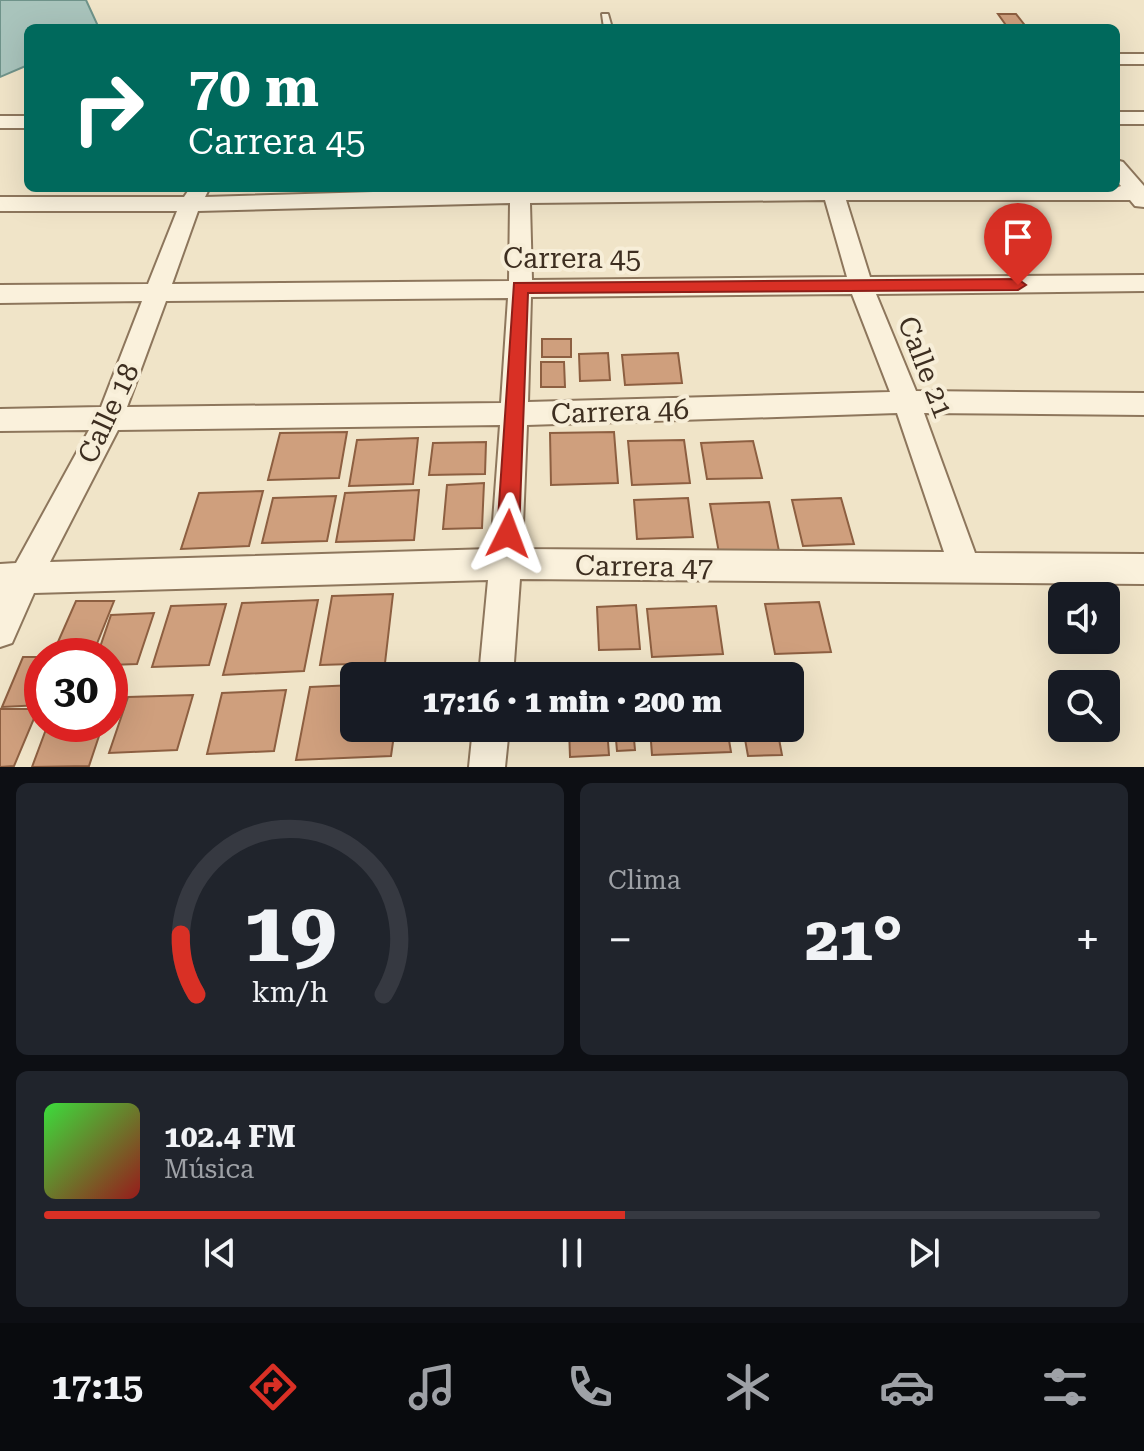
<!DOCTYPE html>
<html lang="es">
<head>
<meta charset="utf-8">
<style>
  :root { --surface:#171b24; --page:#20242c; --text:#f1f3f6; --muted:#9ea1a6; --line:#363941; --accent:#d93025 }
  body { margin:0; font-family:"Roboto Serif",serif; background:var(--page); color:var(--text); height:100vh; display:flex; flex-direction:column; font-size:30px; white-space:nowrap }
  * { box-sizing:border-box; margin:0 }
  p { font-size:26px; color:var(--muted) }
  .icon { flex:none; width:44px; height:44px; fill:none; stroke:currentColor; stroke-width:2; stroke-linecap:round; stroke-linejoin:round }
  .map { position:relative; height:767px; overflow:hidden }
  .details { display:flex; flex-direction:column; gap:16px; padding:16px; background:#0d0f14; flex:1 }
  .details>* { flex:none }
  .hud { position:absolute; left:24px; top:24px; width:1096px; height:168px; border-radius:12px; box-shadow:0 8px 32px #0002; background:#00695c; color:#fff; overflow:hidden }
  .tools { position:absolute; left:1048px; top:582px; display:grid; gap:16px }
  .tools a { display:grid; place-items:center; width:72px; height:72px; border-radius:12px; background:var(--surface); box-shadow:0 8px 32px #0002; font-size:40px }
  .speed { position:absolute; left:24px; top:638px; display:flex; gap:16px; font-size:40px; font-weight:700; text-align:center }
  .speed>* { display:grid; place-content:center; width:104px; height:104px; border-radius:50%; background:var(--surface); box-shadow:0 8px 32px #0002; line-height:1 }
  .speed .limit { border:12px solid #d22; background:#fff; color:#111 }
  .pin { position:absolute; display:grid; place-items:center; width:68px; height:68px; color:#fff; margin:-82px -34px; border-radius:50% 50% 50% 0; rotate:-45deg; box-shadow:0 0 8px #0007 }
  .pin .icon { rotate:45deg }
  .me { position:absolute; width:88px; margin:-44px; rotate:3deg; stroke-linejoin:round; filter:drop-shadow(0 0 6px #0008) }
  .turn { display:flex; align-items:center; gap:28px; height:168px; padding:0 32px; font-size:36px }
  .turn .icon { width:104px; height:104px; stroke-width:2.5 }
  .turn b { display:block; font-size:56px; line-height:68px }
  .big { font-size:60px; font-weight:800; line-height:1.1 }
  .details .card { flex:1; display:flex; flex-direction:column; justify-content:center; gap:12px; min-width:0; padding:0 28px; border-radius:12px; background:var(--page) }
  .details .dial { align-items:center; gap:0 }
  .dial svg { height:208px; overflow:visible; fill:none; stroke:var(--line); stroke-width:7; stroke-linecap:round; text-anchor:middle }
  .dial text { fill:var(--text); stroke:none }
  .song { display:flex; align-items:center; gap:24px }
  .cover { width:96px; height:96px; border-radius:12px; background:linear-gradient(135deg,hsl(120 70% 55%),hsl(0 70% 35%)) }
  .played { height:8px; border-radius:4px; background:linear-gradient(90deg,var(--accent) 55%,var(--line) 55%) }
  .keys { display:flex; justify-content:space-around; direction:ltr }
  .heat { display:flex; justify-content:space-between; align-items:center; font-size:44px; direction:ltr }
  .details .tiles { flex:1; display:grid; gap:16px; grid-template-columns:1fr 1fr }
  .card:last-child { grid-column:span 2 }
  .trip { position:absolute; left:340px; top:662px; width:464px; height:80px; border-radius:12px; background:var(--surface); box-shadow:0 8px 32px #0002; font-weight:800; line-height:80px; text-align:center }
  .dock { display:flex; height:128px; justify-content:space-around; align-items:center; background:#090b0e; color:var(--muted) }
  .dock .icon { width:56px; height:56px }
  .dock .active { color:var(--accent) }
  .dock b { font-size:36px; color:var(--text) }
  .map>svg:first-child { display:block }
  .water { fill:#a9c4bc; stroke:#6f938a; stroke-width:2 }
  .building { fill:#cf9f7d; stroke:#8d5f41; stroke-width:2 }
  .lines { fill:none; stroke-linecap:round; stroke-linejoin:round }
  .service-casing { stroke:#8d765c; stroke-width:4 }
  .minor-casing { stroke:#8d765c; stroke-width:4 }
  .service { fill:#faf1dc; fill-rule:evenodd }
  .minor { fill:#faf1dc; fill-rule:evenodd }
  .route { fill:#d93025; stroke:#8d1f18; stroke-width:2 }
  .labels { text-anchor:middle; stroke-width:8; stroke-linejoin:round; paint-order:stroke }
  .street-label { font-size:28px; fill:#3d2e20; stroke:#f7eed8 }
</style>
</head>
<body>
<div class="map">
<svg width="1144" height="767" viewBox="0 0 1144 767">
  <rect width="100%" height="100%" fill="#f0e4c8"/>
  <path class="water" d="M0,0H86L98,26L28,28V65L0,77Z"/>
  <path class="building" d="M998,14H1016L1027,28H1008Z
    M542,339H571V357H542Z
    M608,353L610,380L580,381L579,354Z
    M678,353L682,383L625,385L622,355Z
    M541,362H564L565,387H541Z
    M347,432L339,478L268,480L280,433Z
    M614,432L618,483L551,485L550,433Z
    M418,438L413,484L349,486L357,440Z
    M684,440L690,483L632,485L628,441Z
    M753,441L762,478L707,479L701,443Z
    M486,442L485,474L429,475L433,443Z
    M484,483L482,528L443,529L447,485Z
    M419,490L414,540L336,542L345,493Z
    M263,491L249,546L181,549L199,493Z
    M336,496L327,541L262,543L273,498Z
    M688,498L693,537L637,539L634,500Z
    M841,498L854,544L803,546L792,500Z
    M769,502L779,551L719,553L710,504Z
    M393,594L385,663L320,665L332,596Z
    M318,600L304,671L223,675L242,603Z
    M76,601H114L94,651H54Z
    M819,602L831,652L775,654L765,604Z
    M226,604L209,665L152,667L171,606Z
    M636,605L640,649L599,650L597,607Z
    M716,606L723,654L652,657L647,609Z
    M154,613L137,664L110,665V656H97L111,615Z
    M23,657H42V705L2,707Z
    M354,685V728H395L391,756L296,760L310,687Z
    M286,690L274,751L207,754L222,693Z
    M193,695L177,750L109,753L128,697Z
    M0,709H38L14,766L0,767Z
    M48,724H103L89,766L32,767Z
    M569,728H607L609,755L570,757Z
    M615,728H633L635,750L617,751Z
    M650,728H727L731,752L652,755Z
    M743,728H777L782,755L748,756Z"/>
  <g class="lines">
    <g class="service-casing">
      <path id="service" d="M602,14H608L612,28H604Z"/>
    </g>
    <g class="minor-casing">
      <path id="minor" d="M1116,54H1144V64H1116Z
        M1116,112H1144V124H1116Z
        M0,116H28V128H0Z
        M1116,160L1123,162L1144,186V207L1135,206L1130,200H846L870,277L1144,275V291L876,294L916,391L1144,393V415L924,413L975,553L1144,554V584L520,579L513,676H479L488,580L34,593L12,643L0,647V564L16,563L89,430L0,431V409L101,407L142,301L0,303V285L148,284L177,211H0V197H184L190,188H206L208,191L205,197L509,188H1116L1121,186L1116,180ZM825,200L847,277L532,280L530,203ZM510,203L509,281L172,284L198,211ZM852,294L890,392L528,402L531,297ZM508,298L501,403L127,407L166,301ZM897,413L944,552L522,549L527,425ZM500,425L491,549L50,562L118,430Z
        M473,728H509L505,767H469Z"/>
    </g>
    <use href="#service" class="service"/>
    <use href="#minor" class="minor"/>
  </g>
  <path class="route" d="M1018,279L1026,285L1018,290L528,293L519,534L515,541L508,544L501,541L497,534L514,283Z"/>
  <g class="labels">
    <g class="street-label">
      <text x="572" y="268">Carrera 45</text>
      <text transform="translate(926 367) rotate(69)" y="10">Calle 21</text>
      <text transform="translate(620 411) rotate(-2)" y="10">Carrera 46</text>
      <text transform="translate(108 413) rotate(-65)" y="10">Calle 18</text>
      <text transform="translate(644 566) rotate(1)" y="10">Carrera 47</text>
    </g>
  </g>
</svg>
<div class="tools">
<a><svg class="icon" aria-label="sound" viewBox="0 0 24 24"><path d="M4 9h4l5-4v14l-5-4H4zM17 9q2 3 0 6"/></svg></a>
<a><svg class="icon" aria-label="search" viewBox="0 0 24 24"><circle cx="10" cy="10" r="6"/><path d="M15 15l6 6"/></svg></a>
</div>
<div class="speed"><div class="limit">30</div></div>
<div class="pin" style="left:1018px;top:285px;background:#d93025"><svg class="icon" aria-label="arrive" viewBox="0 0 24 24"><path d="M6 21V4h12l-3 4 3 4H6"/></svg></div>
<svg class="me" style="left:508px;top:534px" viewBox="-20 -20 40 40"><path d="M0-17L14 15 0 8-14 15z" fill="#d93025" stroke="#fff" stroke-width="4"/></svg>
<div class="trip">17:16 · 1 min · 200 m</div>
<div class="hud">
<div class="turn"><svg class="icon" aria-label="right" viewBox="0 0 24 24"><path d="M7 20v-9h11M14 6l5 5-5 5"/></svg><div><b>70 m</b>Carrera 45</div></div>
</div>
</div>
<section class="details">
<div class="tiles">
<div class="card dial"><svg viewBox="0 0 100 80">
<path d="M14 69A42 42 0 1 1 86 69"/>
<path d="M14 69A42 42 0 0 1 8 46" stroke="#d93025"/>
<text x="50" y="56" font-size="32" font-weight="700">19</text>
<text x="50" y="72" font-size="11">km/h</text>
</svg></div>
<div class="card"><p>Clima</p>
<div class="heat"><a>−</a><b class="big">21°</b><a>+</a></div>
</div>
<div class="card">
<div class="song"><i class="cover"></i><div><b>102.4 FM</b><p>Música</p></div></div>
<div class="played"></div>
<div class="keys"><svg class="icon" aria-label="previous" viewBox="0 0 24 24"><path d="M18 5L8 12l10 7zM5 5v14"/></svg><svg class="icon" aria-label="pause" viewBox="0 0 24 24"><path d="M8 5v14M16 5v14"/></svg><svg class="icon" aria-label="next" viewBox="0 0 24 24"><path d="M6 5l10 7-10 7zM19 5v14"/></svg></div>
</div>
</div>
</section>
<nav class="dock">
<b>17:15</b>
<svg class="icon active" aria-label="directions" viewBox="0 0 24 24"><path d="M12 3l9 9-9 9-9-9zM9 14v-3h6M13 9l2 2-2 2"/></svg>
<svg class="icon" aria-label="music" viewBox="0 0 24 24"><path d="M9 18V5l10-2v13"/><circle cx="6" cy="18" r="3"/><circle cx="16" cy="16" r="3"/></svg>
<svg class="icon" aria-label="phone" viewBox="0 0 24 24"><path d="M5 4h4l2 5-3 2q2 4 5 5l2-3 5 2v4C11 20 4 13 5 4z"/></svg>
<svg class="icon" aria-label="climate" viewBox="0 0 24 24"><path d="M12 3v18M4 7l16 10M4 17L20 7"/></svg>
<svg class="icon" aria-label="car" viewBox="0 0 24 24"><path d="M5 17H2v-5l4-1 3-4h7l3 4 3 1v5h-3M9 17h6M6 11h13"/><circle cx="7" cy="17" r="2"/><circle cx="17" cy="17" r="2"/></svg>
<svg class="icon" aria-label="filters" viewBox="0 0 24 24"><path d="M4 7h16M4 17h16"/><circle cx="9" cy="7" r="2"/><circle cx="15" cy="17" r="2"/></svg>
</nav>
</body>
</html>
